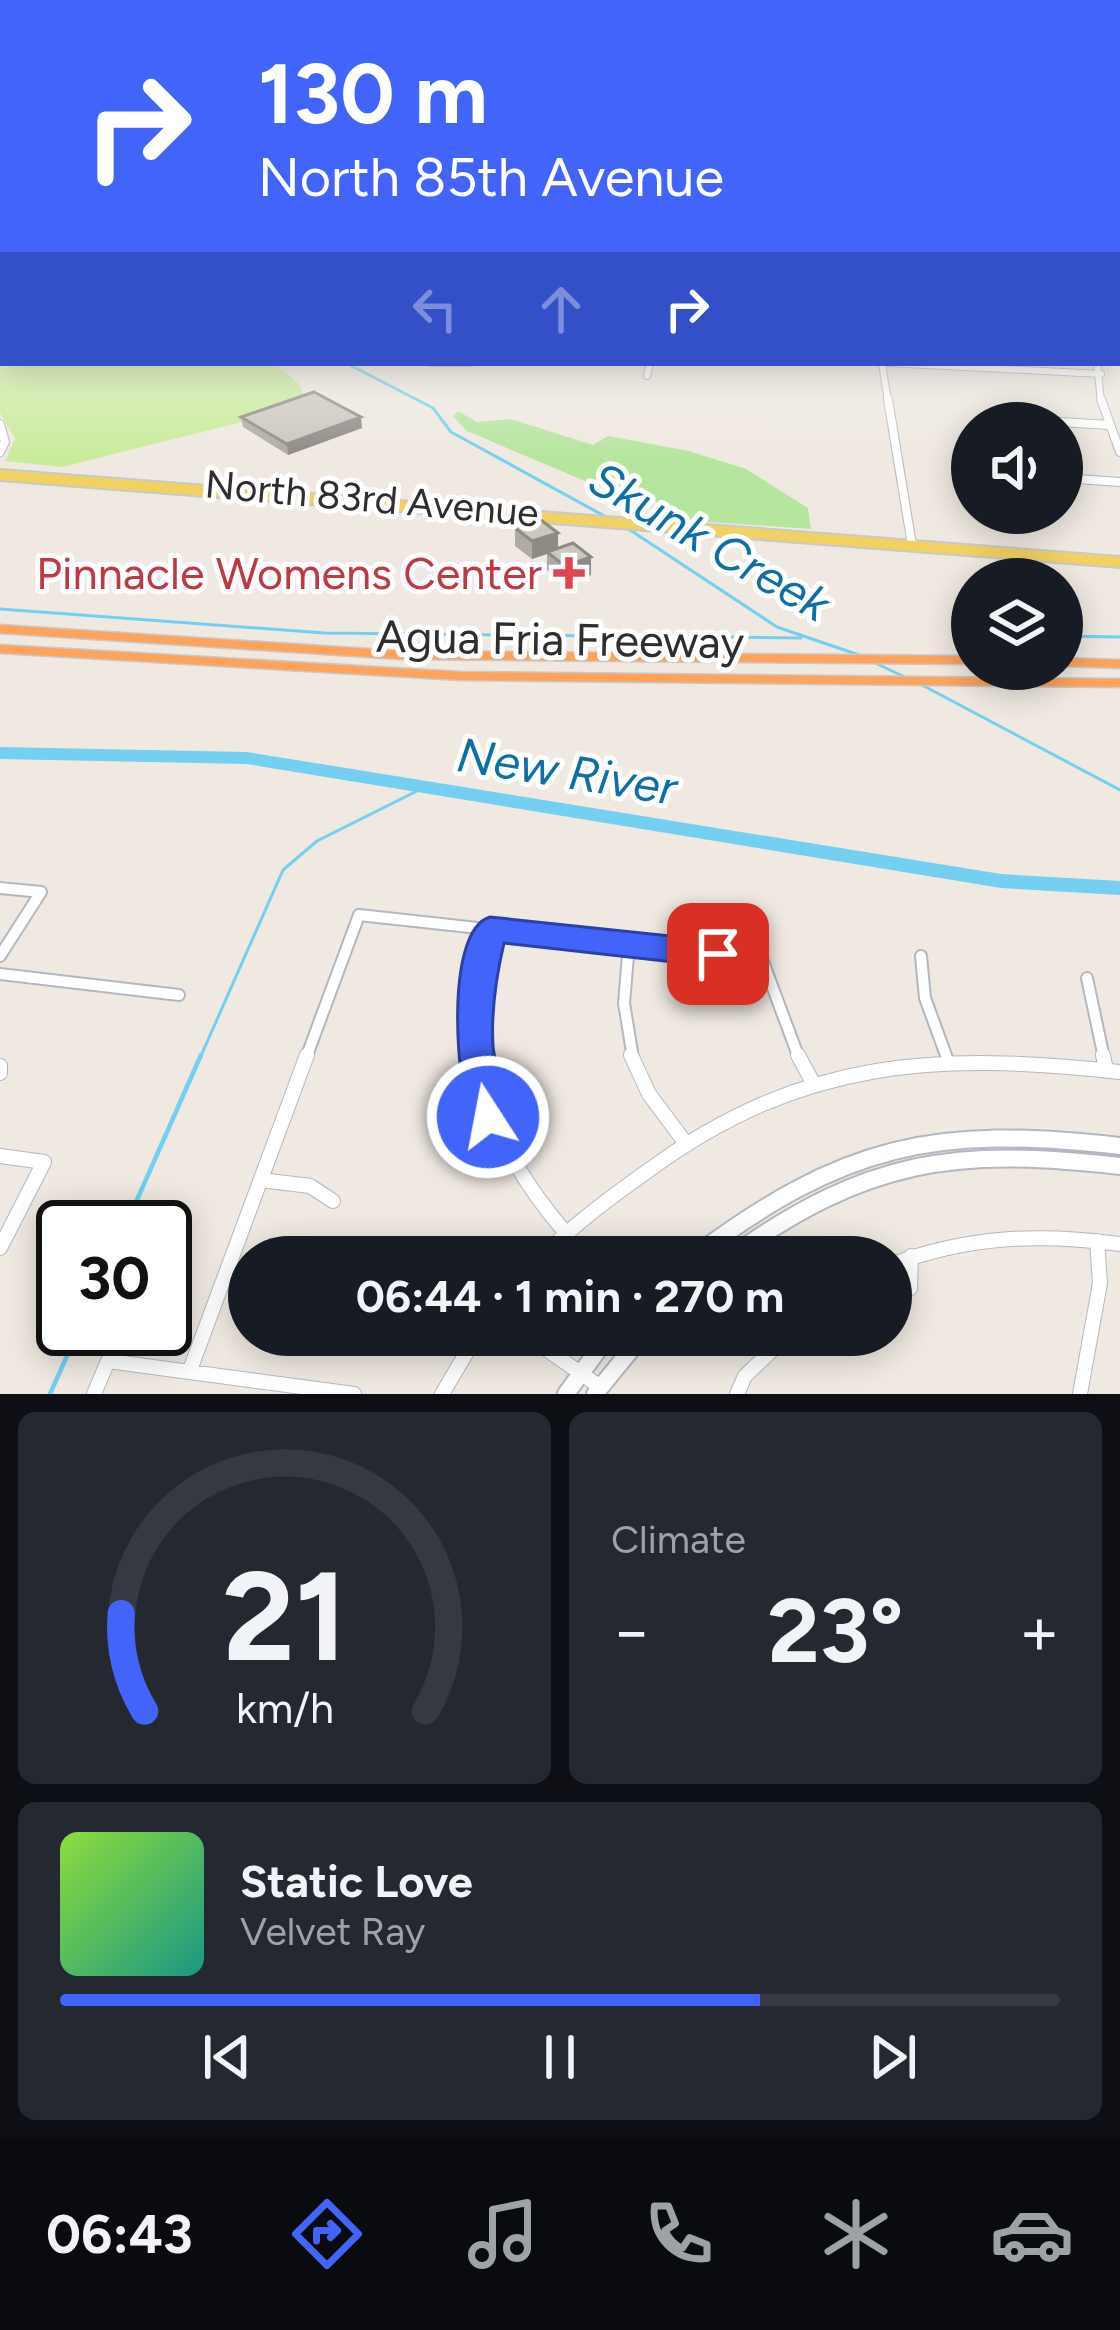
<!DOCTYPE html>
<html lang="en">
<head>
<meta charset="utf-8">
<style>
  :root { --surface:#171b24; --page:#242831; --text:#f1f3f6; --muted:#9ea1a6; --line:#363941; --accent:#4264fb }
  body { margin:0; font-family:Figtree,sans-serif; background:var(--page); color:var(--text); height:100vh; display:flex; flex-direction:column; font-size:45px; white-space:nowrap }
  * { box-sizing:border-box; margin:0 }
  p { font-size:39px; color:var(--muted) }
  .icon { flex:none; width:66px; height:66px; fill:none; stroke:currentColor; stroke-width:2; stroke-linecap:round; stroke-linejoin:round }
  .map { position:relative; height:1394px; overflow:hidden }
  .drawer { display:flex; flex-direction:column; gap:18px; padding:18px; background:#0d0f14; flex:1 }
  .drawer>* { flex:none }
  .hud { position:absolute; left:0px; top:0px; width:1122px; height:366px; box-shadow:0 6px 30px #0003; background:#4264fb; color:#fff; overflow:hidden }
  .controls { position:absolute; left:951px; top:402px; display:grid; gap:24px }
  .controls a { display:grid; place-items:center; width:132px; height:132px; border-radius:50%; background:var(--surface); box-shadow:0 6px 30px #0003; font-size:60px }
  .speed { position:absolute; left:36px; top:1200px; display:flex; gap:24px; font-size:60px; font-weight:700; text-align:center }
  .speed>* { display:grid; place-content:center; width:156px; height:156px; border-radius:50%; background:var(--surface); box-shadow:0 6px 30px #0003; line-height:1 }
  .speed .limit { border:6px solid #111; border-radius:18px; background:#fff; color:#111 }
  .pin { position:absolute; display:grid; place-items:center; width:102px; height:102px; color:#fff; margin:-51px; border-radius:24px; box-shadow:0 6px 18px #0006 }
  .me { position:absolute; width:132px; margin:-66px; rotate:349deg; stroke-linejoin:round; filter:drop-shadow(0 0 9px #0008) }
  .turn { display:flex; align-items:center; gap:42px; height:252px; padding:0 60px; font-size:54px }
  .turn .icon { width:156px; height:156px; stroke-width:2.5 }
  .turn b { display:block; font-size:84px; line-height:102px }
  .lanes { display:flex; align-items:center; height:114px; padding:0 60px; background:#0003; justify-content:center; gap:60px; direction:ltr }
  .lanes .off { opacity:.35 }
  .big { font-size:90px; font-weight:700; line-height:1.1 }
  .drawer .card { flex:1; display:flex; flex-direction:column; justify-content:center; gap:18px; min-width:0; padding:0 42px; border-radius:18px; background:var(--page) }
  .drawer .dial { align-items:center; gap:0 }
  .dial svg { height:312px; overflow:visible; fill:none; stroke:var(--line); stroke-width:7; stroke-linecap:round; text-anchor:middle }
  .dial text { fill:var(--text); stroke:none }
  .song { display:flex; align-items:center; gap:36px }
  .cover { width:144px; height:144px; border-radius:18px; background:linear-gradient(135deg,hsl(90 70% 55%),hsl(170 70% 35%)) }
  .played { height:12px; border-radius:6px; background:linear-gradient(90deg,var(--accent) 70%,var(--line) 70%) }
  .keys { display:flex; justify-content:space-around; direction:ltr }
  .heat { display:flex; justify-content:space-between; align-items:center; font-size:66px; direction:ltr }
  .drawer .tiles { flex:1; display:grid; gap:18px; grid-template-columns:1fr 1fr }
  .card:last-child { grid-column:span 2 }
  .trip { position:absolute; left:228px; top:1236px; width:684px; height:120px; border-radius:60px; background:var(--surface); box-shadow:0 6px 30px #0003; font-weight:700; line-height:120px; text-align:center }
  .dock { display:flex; height:192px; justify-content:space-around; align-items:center; background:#090b0e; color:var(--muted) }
  .dock .icon { width:84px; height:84px }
  .dock .on { color:var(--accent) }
  .dock b { font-size:54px; color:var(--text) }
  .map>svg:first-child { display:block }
  .green { fill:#b6e59e }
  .pitch { fill:#c9ec9a }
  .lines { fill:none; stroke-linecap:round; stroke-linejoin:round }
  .stream-far1 { stroke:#75cff0; stroke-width:3 }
  .stream { stroke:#75cff0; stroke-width:4.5 }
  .river { fill:#75cff0; fill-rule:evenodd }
  .minor-far3-casing { stroke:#b4b7c1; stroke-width:8 }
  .minor-far2-casing { stroke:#b4b7c1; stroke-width:10 }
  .minor-far1-casing { stroke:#b4b7c1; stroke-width:14 }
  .minor-casing { stroke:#b4b7c1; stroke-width:16 }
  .tertiary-far1-casing { stroke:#b4b7c1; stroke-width:10 }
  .tertiary-casing { stroke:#b4b7c1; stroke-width:20 }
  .primary-casing { stroke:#c9c9c9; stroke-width:14 }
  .motorway-casing { stroke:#c9c9c9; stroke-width:3 }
  .minor-far3 { stroke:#fff; stroke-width:6 }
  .minor-far2 { stroke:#fff; stroke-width:8 }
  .minor-far1 { stroke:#fff; stroke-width:10 }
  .minor { stroke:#fff; stroke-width:14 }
  .tertiary-far1 { stroke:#fff; stroke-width:8 }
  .tertiary { stroke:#fff; stroke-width:16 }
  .primary { stroke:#f2d163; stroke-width:10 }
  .motorway { fill:#ffa35c; fill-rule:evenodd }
  .wall { fill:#afaba4 }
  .shaded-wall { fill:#8e8b86 }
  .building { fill:#cbc7bf; stroke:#8e8b86; stroke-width:3 }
  .route { fill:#4264fb; stroke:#2b41a3; stroke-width:3 }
  .health-dot { fill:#e0444e; stroke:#fff; stroke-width:4.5 }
  .labels { text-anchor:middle; stroke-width:10; stroke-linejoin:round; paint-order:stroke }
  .far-street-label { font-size:39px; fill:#2e2e2e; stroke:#fff }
  .health-label { font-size:45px; fill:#be3a42; stroke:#fff; text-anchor:end }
  .street-label { font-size:45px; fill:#2e2e2e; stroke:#fff }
  .water-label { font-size:48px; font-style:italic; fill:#0d6fa3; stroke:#fff }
</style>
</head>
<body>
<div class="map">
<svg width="1120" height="1394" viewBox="0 0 1120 1394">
  <rect width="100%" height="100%" fill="#efe9e1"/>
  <path class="green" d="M458,411L477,422L511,419L593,445L608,436L689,451L746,469L808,508L811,529L682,520L631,483L613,488L592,484L467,431L453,416Z"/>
  <path class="pitch" d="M0,263L3,363H274L300,385L303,397L278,413L62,467L5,461L15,439L0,413Z"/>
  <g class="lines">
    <path class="stream-far1" d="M346,363L433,408L451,432L608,518
      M384,515L387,511
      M627,528L777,627L859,655
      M0,609L325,633L801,638
      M959,634H972
      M1062,636L1120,637
      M873,662L907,678
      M922,685L1120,790
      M200,1058L283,870L317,841L425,787"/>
    <path class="stream" d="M125,1227L201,1055
      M50,1394L79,1329"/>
    <path class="river" d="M0,747L247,752L1001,874L1120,881V895L1001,888L247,764L0,759Z"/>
    <g class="minor-far3-casing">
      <path id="minor-far3" d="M431,363H471
        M882,363L888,402
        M888,363L1101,374
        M1097,363L1101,402
        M647,376L650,363"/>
    </g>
    <g class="minor-far2-casing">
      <path id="minor-far2" d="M888,399L912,545
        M1101,399L1120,452
        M1028,420L1109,425
        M1062,478L1120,482"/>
    </g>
    <g class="minor-far1-casing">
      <path id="minor-far1" d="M0,888L41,892L0,956
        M629,944L624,1003L633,1058
        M921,956L925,998L947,1058
        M0,974L179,995
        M1087,978L1104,1058
        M306,1058L359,915L762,959L799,1058
        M478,1058L476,1016L490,929"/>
    </g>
    <g class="minor-casing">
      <path id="minor" d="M477,1055C489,1126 519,1178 565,1232
        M631,1055L649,1094L684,1141
        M798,1055L812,1081
        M1103,1055L1106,1070
        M0,1066V1073
        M0,1156L44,1162L0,1248
        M261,1180L310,1186L333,1201
        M542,1257C574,1224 611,1197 649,1170C802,1058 938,1052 1120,1072
        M891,1265C967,1236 1040,1233 1120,1244
        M891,1298L910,1288L911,1256
        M526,1335L599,1386
        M190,1370L307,1055
        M94,1394L108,1361L354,1394
        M442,1394L477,1335
        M737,1394L745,1376L788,1335
        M1080,1394L1100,1283L1097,1241"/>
    </g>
    <g class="tertiary-far1-casing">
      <path id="tertiary-far1" d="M0,424L5,442L0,452"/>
    </g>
    <g class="tertiary-casing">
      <path id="tertiary" d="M693,1257C844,1144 934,1125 1120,1146
        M730,1257C867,1159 955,1147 1120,1166
        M566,1394L609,1335
        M595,1394L643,1335"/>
    </g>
    <g class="primary-casing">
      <path id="primary" d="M0,475L1120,562"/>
    </g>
    <g class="motorway-casing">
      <path id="motorway" d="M0,625L400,651L972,656V664L400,659L0,633Z
        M0,645L461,672L1120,679V687L461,680L0,653Z
        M1062,658L1120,660V668L1062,666Z"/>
    </g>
    <use href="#minor-far3" class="minor-far3"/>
    <use href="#minor-far2" class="minor-far2"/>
    <use href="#minor-far1" class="minor-far1"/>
    <use href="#minor" class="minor"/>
    <use href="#tertiary-far1" class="tertiary-far1"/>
    <use href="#tertiary" class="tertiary"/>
    <use href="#primary" class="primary"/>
    <use href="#motorway" class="motorway"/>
  </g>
  <path class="wall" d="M241,417L362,428L288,455L243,427Z
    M515,528L558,533V549L591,557V575L565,584L547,570V554L532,559L515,546Z"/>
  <path class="shaded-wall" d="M361,417L362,428L288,455L287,444Z
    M558,533V550L532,559V541Z
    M591,557V575L565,584V566Z"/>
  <path class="building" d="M3,304V324L0,325V305Z
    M314,392L361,417L287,444L241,417Z
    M541,520L558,533L532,541L515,528Z
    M573,543L591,557L565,566L547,552Z"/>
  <linearGradient id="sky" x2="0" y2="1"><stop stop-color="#7abfeb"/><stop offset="0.57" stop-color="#f8f5f2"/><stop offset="1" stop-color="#f8f5f2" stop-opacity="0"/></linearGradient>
  <rect width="1120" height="459" fill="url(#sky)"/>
  <path class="route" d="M490,917L718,941L730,944L735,954L730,963L718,967L504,943C496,977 491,1012 493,1046C495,1073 513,1104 502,1129L488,1134L474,1129C456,1092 443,931 490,917Z"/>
  <path class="health-dot" d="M563 555h12v12h12v12h-12v12h-12v-12h-12v-12h12z"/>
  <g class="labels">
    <g class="far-street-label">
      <text transform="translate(372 498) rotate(5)" y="14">North 83rd Avenue</text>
    </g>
    <g class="health-label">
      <text x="542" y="589">Pinnacle Womens Center</text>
    </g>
    <g class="street-label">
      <text transform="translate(560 639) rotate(1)" y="16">Agua Fria Freeway</text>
    </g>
    <g class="water-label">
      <text transform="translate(710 541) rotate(30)" y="17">Skunk Creek</text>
      <text transform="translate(567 771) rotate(9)" y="17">New River</text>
    </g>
  </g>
</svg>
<div class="controls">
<a><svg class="icon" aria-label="sound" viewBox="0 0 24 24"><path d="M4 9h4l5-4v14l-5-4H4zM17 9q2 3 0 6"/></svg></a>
<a><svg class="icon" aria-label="layers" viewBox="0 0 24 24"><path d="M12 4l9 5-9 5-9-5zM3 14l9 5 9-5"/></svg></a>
</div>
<div class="speed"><div class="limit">30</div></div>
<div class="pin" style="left:718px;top:954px;background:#d93025"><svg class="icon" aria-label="arrive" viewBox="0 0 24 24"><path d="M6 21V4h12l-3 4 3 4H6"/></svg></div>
<svg class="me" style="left:488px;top:1117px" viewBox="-20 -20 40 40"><circle r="17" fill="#4264fb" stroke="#fff" stroke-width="3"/><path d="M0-11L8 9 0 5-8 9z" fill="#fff"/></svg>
<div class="trip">06:44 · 1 min · 270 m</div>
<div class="hud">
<div class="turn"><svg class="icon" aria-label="right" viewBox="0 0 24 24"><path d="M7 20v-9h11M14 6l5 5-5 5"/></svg><div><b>130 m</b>North 85th Avenue</div></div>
<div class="lanes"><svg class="icon off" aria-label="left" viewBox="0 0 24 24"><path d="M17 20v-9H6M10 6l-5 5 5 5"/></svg><svg class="icon off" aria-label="ahead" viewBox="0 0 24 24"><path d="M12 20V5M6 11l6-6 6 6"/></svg><svg class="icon" aria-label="right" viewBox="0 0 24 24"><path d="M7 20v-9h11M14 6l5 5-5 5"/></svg></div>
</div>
</div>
<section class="drawer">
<div class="tiles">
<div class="card dial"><svg viewBox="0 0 100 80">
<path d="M14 69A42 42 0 1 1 86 69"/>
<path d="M14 69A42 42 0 0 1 8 44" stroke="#4264fb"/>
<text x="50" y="56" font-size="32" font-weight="700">21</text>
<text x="50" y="72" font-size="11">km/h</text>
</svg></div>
<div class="card"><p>Climate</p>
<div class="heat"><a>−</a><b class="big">23°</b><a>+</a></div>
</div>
<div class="card">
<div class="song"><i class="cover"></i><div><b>Static Love</b><p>Velvet Ray</p></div></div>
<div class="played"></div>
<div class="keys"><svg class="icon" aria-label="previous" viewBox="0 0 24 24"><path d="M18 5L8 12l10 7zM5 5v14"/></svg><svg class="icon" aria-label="pause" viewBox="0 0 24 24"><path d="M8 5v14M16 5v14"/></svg><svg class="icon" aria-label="next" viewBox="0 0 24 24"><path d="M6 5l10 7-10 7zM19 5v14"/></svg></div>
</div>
</div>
</section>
<nav class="dock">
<b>06:43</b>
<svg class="icon on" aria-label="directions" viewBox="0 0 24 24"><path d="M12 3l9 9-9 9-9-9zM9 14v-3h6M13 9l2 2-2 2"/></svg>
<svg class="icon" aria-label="music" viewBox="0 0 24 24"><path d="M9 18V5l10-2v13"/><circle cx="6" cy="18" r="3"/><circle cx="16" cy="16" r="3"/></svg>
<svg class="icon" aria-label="phone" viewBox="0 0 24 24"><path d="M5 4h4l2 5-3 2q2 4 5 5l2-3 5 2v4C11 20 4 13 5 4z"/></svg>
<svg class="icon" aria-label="climate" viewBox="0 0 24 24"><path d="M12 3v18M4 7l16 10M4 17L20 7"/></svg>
<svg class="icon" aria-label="car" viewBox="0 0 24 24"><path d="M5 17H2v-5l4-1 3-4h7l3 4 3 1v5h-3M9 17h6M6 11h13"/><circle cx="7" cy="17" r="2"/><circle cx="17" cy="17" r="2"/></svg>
</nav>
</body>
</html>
